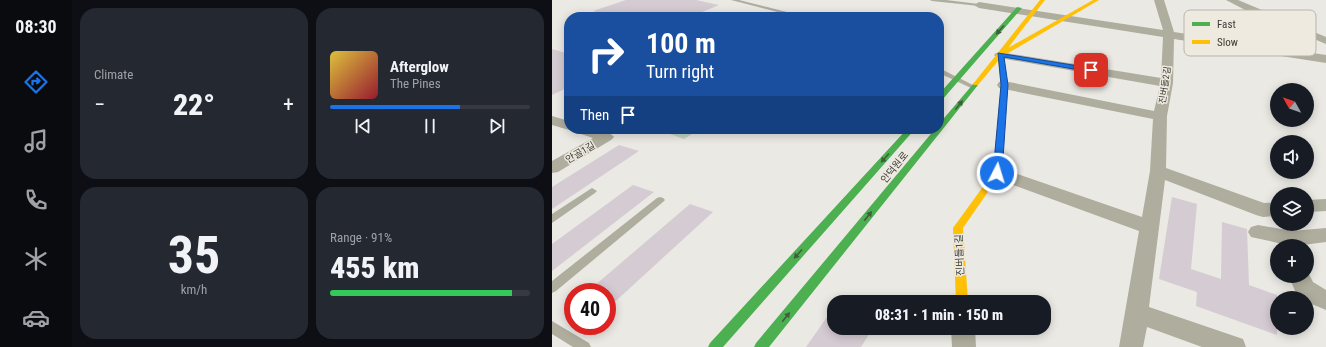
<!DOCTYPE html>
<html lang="en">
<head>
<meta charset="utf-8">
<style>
  :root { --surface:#171b24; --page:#242831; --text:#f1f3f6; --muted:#9ea1a6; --line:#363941; --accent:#1a73e8 }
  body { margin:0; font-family:"Roboto Condensed","Noto Sans KR",sans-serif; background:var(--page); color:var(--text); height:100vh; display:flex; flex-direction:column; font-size:15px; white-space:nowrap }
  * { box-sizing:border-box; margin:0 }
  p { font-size:13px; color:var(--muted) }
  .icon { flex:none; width:22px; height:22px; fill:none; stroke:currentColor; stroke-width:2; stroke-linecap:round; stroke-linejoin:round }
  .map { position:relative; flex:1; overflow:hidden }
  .sheet { display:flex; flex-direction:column; gap:8px; padding:8px; background:#0d0f14; width:480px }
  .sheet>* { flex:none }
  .hud { position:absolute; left:12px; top:12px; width:380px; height:122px; border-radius:16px; box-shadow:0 2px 10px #0003; background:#1a4fa0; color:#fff; overflow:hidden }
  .needle { width:26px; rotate:310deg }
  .controls { position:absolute; left:718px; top:83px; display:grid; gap:8px }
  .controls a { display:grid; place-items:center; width:44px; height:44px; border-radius:50%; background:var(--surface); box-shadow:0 2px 10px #0003; font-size:20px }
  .speed { position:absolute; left:12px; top:283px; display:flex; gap:8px; font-size:20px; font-weight:700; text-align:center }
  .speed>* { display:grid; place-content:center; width:52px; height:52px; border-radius:50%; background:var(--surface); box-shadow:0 2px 10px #0003; line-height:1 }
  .speed .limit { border:6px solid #d22; background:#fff; color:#111 }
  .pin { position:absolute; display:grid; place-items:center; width:34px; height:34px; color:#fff; margin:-17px; border-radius:8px; box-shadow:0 2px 6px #0006 }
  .me { position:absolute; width:44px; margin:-22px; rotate:5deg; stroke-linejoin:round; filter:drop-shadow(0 0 3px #0008) }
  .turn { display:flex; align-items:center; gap:14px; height:84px; padding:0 16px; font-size:18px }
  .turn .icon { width:52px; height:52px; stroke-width:2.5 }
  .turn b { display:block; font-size:28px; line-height:34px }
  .then { display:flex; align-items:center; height:38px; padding:0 16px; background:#0003; gap:8px; font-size:15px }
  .big { font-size:30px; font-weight:800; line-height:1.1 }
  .sheet .tile { flex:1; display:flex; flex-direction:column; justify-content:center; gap:6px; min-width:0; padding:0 14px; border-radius:16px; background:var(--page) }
  .sheet .dial { align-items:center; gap:0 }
  .dial b { font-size:52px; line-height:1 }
  .song { display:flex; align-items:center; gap:12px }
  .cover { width:48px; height:48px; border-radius:6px; background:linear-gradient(135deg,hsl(50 70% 55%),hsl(350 70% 35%)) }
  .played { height:4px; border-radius:2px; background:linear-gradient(90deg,var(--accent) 65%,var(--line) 65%) }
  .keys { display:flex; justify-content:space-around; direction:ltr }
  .heat { display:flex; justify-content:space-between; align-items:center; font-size:22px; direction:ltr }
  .charge { height:6px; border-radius:3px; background:linear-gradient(90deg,#34c759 91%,var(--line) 0) }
  .sheet .tiles { flex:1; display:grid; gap:8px; grid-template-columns:repeat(2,1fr) }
  .trip { position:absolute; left:275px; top:295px; width:224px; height:40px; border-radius:16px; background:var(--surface); box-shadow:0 2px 10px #0003; font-weight:800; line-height:40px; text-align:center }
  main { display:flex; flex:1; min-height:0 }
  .tab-bar { display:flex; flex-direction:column; width:72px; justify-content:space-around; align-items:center; background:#090b0e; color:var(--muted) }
  .tab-bar .icon { width:28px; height:28px }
  .tab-bar .current { color:var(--accent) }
  .tab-bar b { font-size:18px; color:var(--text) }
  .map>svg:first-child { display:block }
  .green { fill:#c2d5c2 }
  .building { fill:#d5cbd2 }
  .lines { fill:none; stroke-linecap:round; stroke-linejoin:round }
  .lane { fill:#afad9d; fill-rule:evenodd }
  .street { fill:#afad9d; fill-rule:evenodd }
  .fast { fill:#4caf50; fill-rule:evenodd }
  .slow { fill:#ffc107; fill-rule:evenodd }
  .oneway { fill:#405d3e }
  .route { fill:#1a73e8; stroke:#114b97 }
  .labels { text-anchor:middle; stroke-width:3; stroke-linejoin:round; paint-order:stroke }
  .far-street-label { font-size:9px; fill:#3b3a36; stroke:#eeeae0 }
  .street-label { font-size:10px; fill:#3b3a36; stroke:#eeeae0 }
  .key { fill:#eeeae0; stroke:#b8b5ad; stroke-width:1 }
  .key-label { font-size:11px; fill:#3b3a36 }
</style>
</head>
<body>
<main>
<nav class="tab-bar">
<b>08:30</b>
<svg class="icon current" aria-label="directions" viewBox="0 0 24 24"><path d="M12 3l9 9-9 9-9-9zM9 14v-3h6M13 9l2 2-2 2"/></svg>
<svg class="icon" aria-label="music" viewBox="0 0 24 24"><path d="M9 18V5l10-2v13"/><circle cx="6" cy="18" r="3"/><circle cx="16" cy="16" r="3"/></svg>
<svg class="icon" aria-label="phone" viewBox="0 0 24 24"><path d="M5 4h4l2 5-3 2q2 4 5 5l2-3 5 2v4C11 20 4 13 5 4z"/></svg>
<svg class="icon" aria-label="climate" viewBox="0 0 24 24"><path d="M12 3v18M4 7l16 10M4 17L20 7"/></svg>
<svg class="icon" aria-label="car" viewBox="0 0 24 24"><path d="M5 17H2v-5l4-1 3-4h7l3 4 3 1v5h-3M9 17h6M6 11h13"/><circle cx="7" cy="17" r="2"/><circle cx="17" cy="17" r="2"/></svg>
</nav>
<section class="sheet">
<div class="tiles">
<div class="tile"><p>Climate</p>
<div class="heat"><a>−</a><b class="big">22°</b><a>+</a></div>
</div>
<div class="tile">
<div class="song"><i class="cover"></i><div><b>Afterglow</b><p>The Pines</p></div></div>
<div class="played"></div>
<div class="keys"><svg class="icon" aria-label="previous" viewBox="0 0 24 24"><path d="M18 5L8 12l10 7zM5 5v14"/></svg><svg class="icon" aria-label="pause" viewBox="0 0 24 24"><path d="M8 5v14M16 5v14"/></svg><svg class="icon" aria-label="next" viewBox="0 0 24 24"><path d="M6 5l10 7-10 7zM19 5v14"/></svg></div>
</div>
<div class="tile dial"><b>35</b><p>km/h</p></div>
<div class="tile"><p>Range · 91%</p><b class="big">455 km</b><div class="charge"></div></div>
</div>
</section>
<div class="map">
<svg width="774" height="347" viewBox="0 0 774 347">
  <rect width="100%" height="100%" fill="#eae9e4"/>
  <path class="green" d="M104,129H148L132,139Z"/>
  <path class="building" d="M74,0H144L167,5L138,17H63L41,11Z
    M0,49L17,54V87L0,95Z
    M67,145L87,151L0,209V187Z
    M81,185L102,192L0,271V244Z
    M620,197L645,204L639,269L669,279L670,222L695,229L697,285L725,295V335L644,306L645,292L607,279Z
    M138,204L161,212L55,309V292H35Z
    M282,307V328H321L309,347H254Z"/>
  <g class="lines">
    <path class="lane" d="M179,0H187L255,17H245Z
      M378,0H394L427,4L429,5L427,6L380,1Z
      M387,68L423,86L424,87L421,89L419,88L387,73Z
      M40,188L45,191L43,193L0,223V214Z
      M108,197L111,198L113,200L111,202L4,291L0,293V281L105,198Z
      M0,321L37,343L39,347H21L0,334Z"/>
    <path class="street" d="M602,0H612L622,32L774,55V63L622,39L621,83L615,116L614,168L712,203L725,202V216L711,217L704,215L613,180L597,307L691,339L694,347H650L595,327L591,347H567L587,231L439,177L437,173L439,169L445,168L451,169L590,217L598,171L601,119L452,89L447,88L445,85L447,82L452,81L602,111L608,86L448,58L444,57L442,55L444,53L448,52L609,78L611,37L427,8L422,5L427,2L611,30Z
      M674,0H686L774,37V44L699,13Z
      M0,116L17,121V129C29,129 54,126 62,137L59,140L6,172L0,173V161L41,138L23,132L21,129L17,130L0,125Z
      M774,199V211L755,212V200Z
      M706,225L740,231L774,228V242L751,245V246H731V244L699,237L696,232L699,227Z
      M755,270L761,282L774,290V310L755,302V298H749L743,291L737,276H755Z
      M399,328H423L424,347H400Z"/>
    <path class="fast" d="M465,7L470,8L390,100H387V94Z
      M424,82L426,83V85L217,347H202L204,343L383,129H387V124L422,83Z
      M355,129H363L171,347H156L158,343Z"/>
    <path class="slow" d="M488,0H493L456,48L541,0H547L451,56L455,85L449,173L411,228L416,302H404L401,228L441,173L449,85L446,61L426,85H422L421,84Z"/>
  </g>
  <defs><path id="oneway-solid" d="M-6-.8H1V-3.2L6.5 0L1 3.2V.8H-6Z"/></defs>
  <g class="oneway">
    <use href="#oneway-solid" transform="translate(448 30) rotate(131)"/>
    <use href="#oneway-solid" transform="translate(407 105) rotate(-51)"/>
    <use href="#oneway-solid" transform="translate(333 158) rotate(132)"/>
    <use href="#oneway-solid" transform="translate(316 216) rotate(-51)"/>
    <use href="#oneway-solid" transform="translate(246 254) rotate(132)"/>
    <use href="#oneway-solid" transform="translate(234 317) rotate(-51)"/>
  </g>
  <path class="route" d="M446,53L539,68L542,70L539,72L452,57L456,85L450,173L445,176L441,173L449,85Z"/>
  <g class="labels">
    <g class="far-street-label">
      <text transform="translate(613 85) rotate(-82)" y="3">진버들2길</text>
    </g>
    <g class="street-label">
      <text transform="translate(28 152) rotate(-30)" y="4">안골1길</text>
      <text transform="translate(342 167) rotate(-51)" y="4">안덕원로</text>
      <text transform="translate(407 255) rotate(-93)" y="4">진버들1길</text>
    </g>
  </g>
  <rect x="632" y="10" width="132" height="46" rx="6" class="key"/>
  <rect x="640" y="22" width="18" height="4" fill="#4caf50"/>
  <rect x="640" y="40" width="18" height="4" fill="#ffc107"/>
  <g class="key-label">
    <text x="665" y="28">Fast</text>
    <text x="665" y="46">Slow</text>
  </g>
</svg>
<div class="controls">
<a><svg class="needle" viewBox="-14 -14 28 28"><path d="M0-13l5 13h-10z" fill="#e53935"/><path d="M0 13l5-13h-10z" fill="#9ea1a6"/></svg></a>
<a><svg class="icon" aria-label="sound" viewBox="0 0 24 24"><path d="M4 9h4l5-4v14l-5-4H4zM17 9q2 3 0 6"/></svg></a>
<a><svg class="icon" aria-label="layers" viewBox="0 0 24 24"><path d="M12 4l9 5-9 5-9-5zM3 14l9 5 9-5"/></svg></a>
<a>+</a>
<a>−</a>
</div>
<div class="speed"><div class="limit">40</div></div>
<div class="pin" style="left:539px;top:70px;background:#d93025"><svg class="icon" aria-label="arrive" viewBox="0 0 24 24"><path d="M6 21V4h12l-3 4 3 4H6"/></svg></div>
<svg class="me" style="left:445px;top:173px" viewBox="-20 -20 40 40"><circle r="17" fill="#1a73e8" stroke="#fff" stroke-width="3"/><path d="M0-11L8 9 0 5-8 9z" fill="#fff"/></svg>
<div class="trip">08:31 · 1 min · 150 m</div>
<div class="hud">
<div class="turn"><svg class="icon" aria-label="right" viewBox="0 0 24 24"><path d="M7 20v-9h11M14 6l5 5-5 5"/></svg><div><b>100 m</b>Turn right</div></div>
<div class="then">Then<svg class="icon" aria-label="arrive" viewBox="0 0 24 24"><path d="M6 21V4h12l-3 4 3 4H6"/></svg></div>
</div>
</div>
</main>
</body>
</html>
